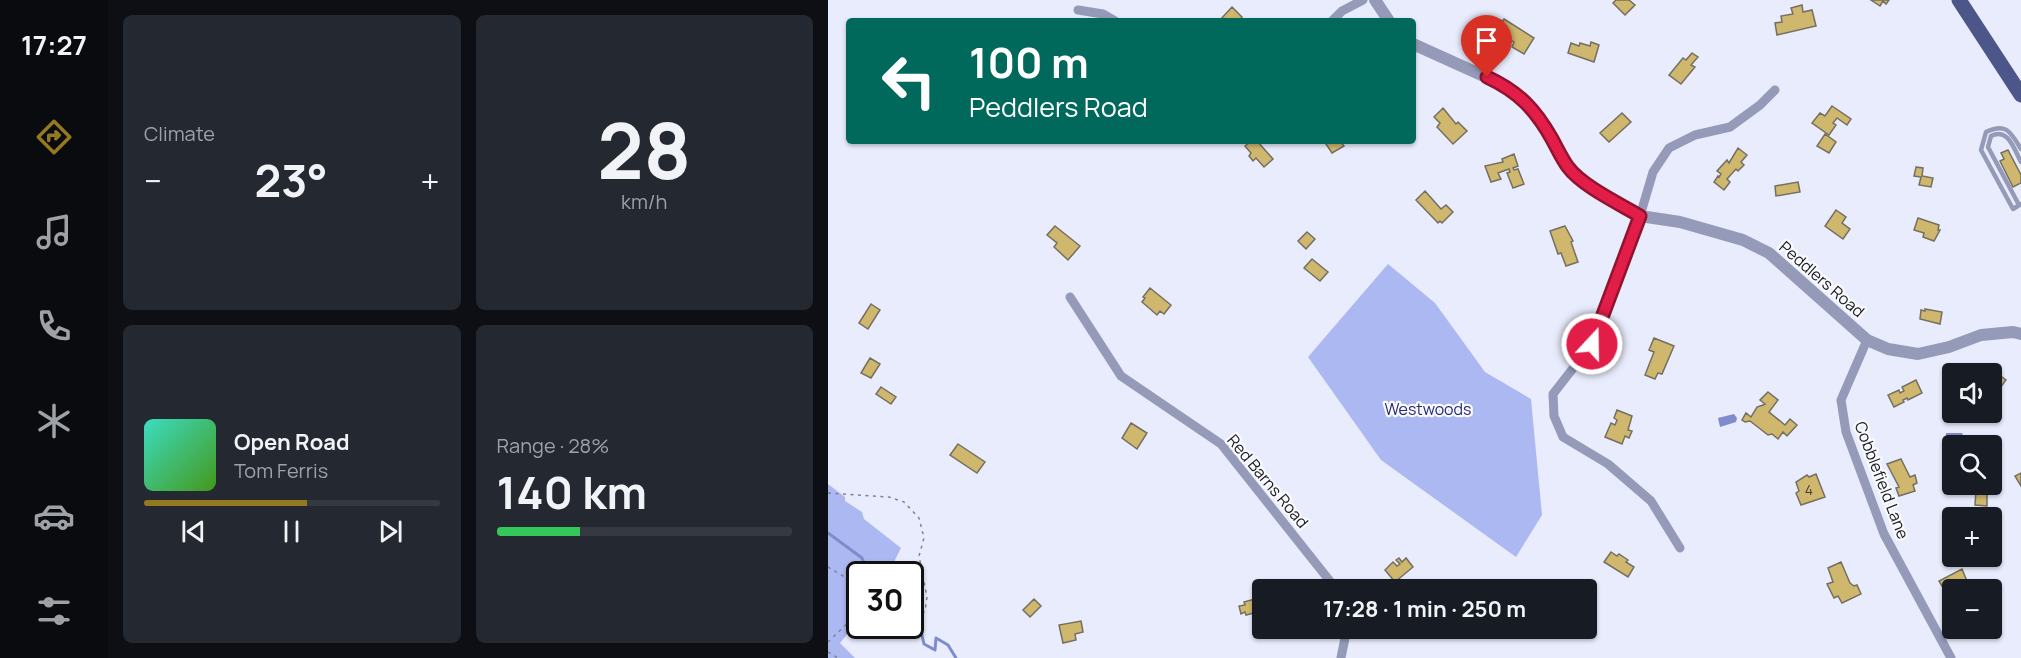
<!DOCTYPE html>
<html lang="en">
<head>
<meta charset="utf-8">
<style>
  :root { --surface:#171b24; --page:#242831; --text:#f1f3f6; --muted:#9ea1a6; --line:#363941; --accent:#947920 }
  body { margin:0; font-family:Manrope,sans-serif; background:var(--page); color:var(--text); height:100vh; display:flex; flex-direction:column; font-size:22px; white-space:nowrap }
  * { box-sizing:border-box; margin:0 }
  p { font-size:20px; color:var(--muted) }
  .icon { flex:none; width:33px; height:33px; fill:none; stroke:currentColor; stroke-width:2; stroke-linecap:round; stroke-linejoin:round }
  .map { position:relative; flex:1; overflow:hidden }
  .side { display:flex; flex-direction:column; gap:15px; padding:15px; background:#0d0f14; width:720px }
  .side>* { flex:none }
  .banner { position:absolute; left:18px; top:18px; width:570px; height:126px; border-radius:6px; box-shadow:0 2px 4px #0004; background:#00695c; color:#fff; overflow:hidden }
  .fabs { position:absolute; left:1114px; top:363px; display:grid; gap:12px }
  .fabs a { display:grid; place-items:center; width:60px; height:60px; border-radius:6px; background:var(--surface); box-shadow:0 2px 4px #0004; font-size:30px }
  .speed { position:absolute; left:18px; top:561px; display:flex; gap:12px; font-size:30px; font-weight:700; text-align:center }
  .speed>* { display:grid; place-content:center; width:78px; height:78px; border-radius:50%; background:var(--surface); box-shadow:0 2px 4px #0004; line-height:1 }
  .speed .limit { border:3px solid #111; border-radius:9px; background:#fff; color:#111 }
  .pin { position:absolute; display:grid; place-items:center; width:51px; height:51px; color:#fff; margin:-62px -26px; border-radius:50% 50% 50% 0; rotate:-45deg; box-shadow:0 0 6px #0007 }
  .pin .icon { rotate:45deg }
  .me { position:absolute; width:66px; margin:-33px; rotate:21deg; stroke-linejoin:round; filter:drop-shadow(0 0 4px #0008) }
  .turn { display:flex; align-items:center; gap:21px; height:126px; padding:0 24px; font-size:27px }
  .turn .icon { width:78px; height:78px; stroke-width:2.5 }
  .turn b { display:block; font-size:42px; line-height:51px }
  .big { font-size:45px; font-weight:700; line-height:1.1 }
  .side .widget { flex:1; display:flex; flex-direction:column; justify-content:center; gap:9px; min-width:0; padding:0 21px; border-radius:9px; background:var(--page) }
  .side .dial { align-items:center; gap:0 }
  .dial b { font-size:78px; line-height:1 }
  .song { display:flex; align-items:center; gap:18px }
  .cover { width:72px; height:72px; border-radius:9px; background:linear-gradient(135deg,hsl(170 70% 55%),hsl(100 70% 35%)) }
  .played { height:6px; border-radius:3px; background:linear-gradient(90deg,var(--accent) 55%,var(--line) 55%) }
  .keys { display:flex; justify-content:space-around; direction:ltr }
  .heat { display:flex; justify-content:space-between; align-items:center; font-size:33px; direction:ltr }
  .charge { height:9px; border-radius:4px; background:linear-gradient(90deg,#34c759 28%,var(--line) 0) }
  .side .tiles { flex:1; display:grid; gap:15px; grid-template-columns:repeat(2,1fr) }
  .trip { position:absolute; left:424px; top:579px; width:345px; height:60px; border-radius:6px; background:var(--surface); box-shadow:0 2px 4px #0004; font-weight:700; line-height:60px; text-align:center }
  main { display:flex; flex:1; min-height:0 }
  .dock { display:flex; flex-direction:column; width:108px; justify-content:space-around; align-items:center; background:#090b0e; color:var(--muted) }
  .dock .icon { width:42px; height:42px }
  .dock .selected { color:var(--accent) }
  .dock b { font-size:27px; color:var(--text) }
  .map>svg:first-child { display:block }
  .green { fill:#acb8f1 }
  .water { fill:#7f8bcc }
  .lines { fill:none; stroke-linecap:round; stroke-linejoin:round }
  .stream { stroke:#7f8bcc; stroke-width:3 }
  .building { fill:#cfb76e; stroke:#746f61; stroke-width:1.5 }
  .path { stroke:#80838e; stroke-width:1.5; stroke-dasharray:3 4.5; stroke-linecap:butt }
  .service { stroke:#949ab8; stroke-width:4.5 }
  .minor { stroke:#949ab8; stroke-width:9 }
  .tertiary { stroke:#949ab8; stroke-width:12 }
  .primary { stroke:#4d5688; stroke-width:15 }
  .route-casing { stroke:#92132f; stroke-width:15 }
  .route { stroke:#e11d48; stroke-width:10 }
  .labels { text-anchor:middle; stroke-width:4.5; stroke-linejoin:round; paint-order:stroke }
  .number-label { font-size:14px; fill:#464033 }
  .street-label { font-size:16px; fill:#18191f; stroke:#f9fafd }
  .park-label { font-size:16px; fill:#262974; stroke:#f9fafd }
</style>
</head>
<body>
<main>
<nav class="dock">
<b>17:27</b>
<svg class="icon selected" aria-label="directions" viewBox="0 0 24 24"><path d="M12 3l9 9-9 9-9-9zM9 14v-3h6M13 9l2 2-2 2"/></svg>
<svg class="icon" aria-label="music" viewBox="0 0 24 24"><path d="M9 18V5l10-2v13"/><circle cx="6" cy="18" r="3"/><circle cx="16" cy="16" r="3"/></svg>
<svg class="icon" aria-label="phone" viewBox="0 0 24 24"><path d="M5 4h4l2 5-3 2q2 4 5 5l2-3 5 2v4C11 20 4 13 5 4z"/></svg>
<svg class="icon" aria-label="climate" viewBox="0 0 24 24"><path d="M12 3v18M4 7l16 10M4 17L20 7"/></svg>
<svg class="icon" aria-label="car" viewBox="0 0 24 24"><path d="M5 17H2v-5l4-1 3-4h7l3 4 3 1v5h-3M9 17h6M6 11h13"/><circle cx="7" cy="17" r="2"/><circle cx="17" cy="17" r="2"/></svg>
<svg class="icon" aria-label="filters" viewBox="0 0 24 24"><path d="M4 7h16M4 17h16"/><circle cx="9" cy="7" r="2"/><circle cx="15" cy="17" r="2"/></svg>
</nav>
<section class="side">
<div class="tiles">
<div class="widget"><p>Climate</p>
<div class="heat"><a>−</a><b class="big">23°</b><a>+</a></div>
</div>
<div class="widget dial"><b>28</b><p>km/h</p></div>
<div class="widget">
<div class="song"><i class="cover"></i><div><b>Open Road</b><p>Tom Ferris</p></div></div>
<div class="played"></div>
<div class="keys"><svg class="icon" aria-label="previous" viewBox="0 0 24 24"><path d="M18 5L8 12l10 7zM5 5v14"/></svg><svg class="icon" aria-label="pause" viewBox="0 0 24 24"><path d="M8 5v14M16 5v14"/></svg><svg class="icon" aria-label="next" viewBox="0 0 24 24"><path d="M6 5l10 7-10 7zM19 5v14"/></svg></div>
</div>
<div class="widget"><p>Range · 28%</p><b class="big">140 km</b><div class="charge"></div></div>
</div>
</section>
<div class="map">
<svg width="1193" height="658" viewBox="0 0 1193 658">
  <rect width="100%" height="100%" fill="#e8ecfc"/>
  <path class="green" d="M560,264L607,303L657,372L703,399L714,515L688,557L553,460L480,357Z
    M0,484L17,497V501L34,512L36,519L73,548L60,574H32L31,615L27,625L12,643L27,658H0Z"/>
  <path class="water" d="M906,414L909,418L908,422L892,427L890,418Z
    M1118,433H1134L1136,437L1134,441H1118Z"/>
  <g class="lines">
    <path class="stream" d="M0,533L34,558L40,574
      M82,619L93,631L96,644L107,650L108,638L120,645L128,658"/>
  </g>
  <path class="building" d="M788,0H801L807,5L797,15L785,3Z
    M1043,0H1061L1058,4L1055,1L1052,6Z
    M974,5L975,12L984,10L988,26L949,35L947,23L954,22L953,16L965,14L963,8Z
    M404,7L414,17L411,21H391Z
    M676,19L706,38L696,54L684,47L686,42L679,38L675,45L664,38L671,28L668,26L672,20L675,21Z
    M763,42L771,45L766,62L740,53L743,43L751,46L752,43L762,46Z
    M864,53L870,57L863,65L867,67L853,84L841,75L855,58L858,60Z
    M1004,106L1023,119L1019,125L1009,118L1005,123L1008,125L1001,135L984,123L992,113L997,116Z
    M615,108L628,124L630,122L639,131L625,144L609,127L612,123L606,117Z
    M794,113L803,122L781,142L772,133Z
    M997,134L1008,142L1001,153L989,146Z
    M423,141H429L445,159L436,167L428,158L425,161L421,156L423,153L417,146Z
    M496,141H512L516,146L504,153Z
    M910,148L919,155L913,162L916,165L910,171L908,169L899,179L902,182L896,190L886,182L890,176L891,177L893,174L889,171L899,160L901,163Z
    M1180,150L1193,175V183L1185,187L1172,161L1176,159L1173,153Z
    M686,154L690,166L685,168L686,170L690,169L696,184L685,188L679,173L682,172L681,169L670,173L673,179L663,182L657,166L675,162L674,159Z
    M1088,167L1095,168L1094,176L1105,178L1103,187L1091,185L1093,177L1086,176Z
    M970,182L972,192L948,196L947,186Z
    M597,191L613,209L618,205L625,212L614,223L612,221L610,223L588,200Z
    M1008,210L1018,217L1014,223L1022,229L1015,239L997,226Z
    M1090,218L1111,225L1110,230H1112L1106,241L1095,237L1096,233L1086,230Z
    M227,226L252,246L240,260L226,247L229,243L219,235Z
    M737,226L745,241L743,242L750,262L738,266L733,253L730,254L722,231Z
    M479,232L487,239L478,249L470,241Z
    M484,259L500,272L492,281L476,268Z
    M322,288L343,305L336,314L332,311L329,315L314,302L317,298L315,297Z
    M43,304L52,310L40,329L31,323Z
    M1097,309L1114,312L1112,324L1092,319L1093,310L1097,311Z
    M826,338L846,346L834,374L830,373L827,379L817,375L826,352L821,350Z
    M42,358L52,364L43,378L33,373Z
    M1170,374L1178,380L1164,399V382Z
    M1088,380L1094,393L1080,400L1079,398L1075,400L1076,402L1066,407L1060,395L1071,390L1072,393L1076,391L1074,387Z
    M53,387L68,397L63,404L48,394Z
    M940,392L950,400L941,412L957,425L962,419L969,425L959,436L955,432L950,439L944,434L940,435L922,421L917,422L914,420L918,413L923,417L929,407L935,405L937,404L932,400Z
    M789,410L804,416L800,430L804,431L801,438L797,436L794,444L777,437L783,423L787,425L789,420L786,418Z
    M303,423L319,433L309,449L294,438Z
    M130,444L157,462L149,473L122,455Z
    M1073,459L1082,477L1087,475L1089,483L1085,485L1087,491L1071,496L1068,488L1071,487L1059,464Z
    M1193,473V486L1187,476Z
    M988,474L997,497L973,505L968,493L971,491L968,482L979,475L981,477Z
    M1148,490H1159V506L1147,505Z
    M783,552L789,556L791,554L800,560L798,562L806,567L800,577L776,562Z
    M571,558L574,562L578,558L585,567L567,582L557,570L565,562L569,566L572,564L568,560Z
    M1013,562L1022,583L1026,586L1029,585L1033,594L1014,603L1010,596L1006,598L999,584L1005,582L1000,568Z
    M1134,569L1141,586L1138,588V590H1125V597L1121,589L1117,591L1111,581Z
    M434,597L435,608L425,610L426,613L418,615L417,612L413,614L411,606L417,605L416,602Z
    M206,599L213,606L202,617L195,610Z
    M253,621L255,632L247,634L248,640L235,643L231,625Z"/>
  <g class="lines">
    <path class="path" d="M0,493L61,497L76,502L91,518L96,538L91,556L99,597L97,611L91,617H82
      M0,567L20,579L32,595
      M0,642L23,620L32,616
      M0,652L10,658"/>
    <path class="service" d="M1193,149C1183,133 1179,122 1158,132L1153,150L1185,209L1193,204
      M1191,205L1160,147L1163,136C1180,127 1186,149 1193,162"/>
    <path class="minor" d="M250,10L275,14L287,21
      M504,21L514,11L535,0
      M242,297L293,376L393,444L509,590
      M1039,340L1013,400L1018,432L1056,534L1123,658
      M852,548L823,501L780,464L735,437L726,416L725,394L764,344L812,216L825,172L841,148L867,135L902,127L932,105L947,90
      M513,658L519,628"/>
    <path class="tertiary" d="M547,0L561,21
      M585,44L678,86L697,101L714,122L741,168L762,186L812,216L852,222L915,240L941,253L1039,340L1060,349L1090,354L1121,347L1153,335L1185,332L1193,334"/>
    <path class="primary" d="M1131,0L1193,95"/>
  </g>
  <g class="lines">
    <g class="route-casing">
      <path id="route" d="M659,77C691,92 707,109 724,139C729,148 734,159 740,167C754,186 792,204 812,216L764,344"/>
    </g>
    <use href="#route" class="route"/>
  </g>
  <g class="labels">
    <g class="number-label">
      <text x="981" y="495">4</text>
    </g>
    <g class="street-label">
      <text transform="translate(994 279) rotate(41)" y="6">Peddlers Road</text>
      <text transform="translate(1054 480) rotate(69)" y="6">Cobblefield Lane</text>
      <text transform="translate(440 481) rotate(50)" y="6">Red Barns Road</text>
    </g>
    <g class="park-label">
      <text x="600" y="415">Westwoods</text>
    </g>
  </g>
</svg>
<div class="fabs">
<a><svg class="icon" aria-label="sound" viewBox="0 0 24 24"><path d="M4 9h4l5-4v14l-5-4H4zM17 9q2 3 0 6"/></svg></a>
<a><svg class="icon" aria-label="search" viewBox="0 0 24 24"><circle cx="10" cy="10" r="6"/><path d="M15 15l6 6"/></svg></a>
<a>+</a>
<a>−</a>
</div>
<div class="speed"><div class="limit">30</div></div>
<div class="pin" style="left:659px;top:77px;background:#d93025"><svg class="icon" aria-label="arrive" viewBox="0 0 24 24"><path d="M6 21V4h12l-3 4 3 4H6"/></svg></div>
<svg class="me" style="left:764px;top:344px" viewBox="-20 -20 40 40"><circle r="17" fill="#e11d48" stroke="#fff" stroke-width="3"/><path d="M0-11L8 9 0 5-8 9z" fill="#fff"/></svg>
<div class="trip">17:28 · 1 min · 250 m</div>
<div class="banner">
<div class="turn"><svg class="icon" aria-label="left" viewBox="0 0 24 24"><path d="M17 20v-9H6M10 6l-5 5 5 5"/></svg><div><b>100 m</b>Peddlers Road</div></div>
</div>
</div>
</main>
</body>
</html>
